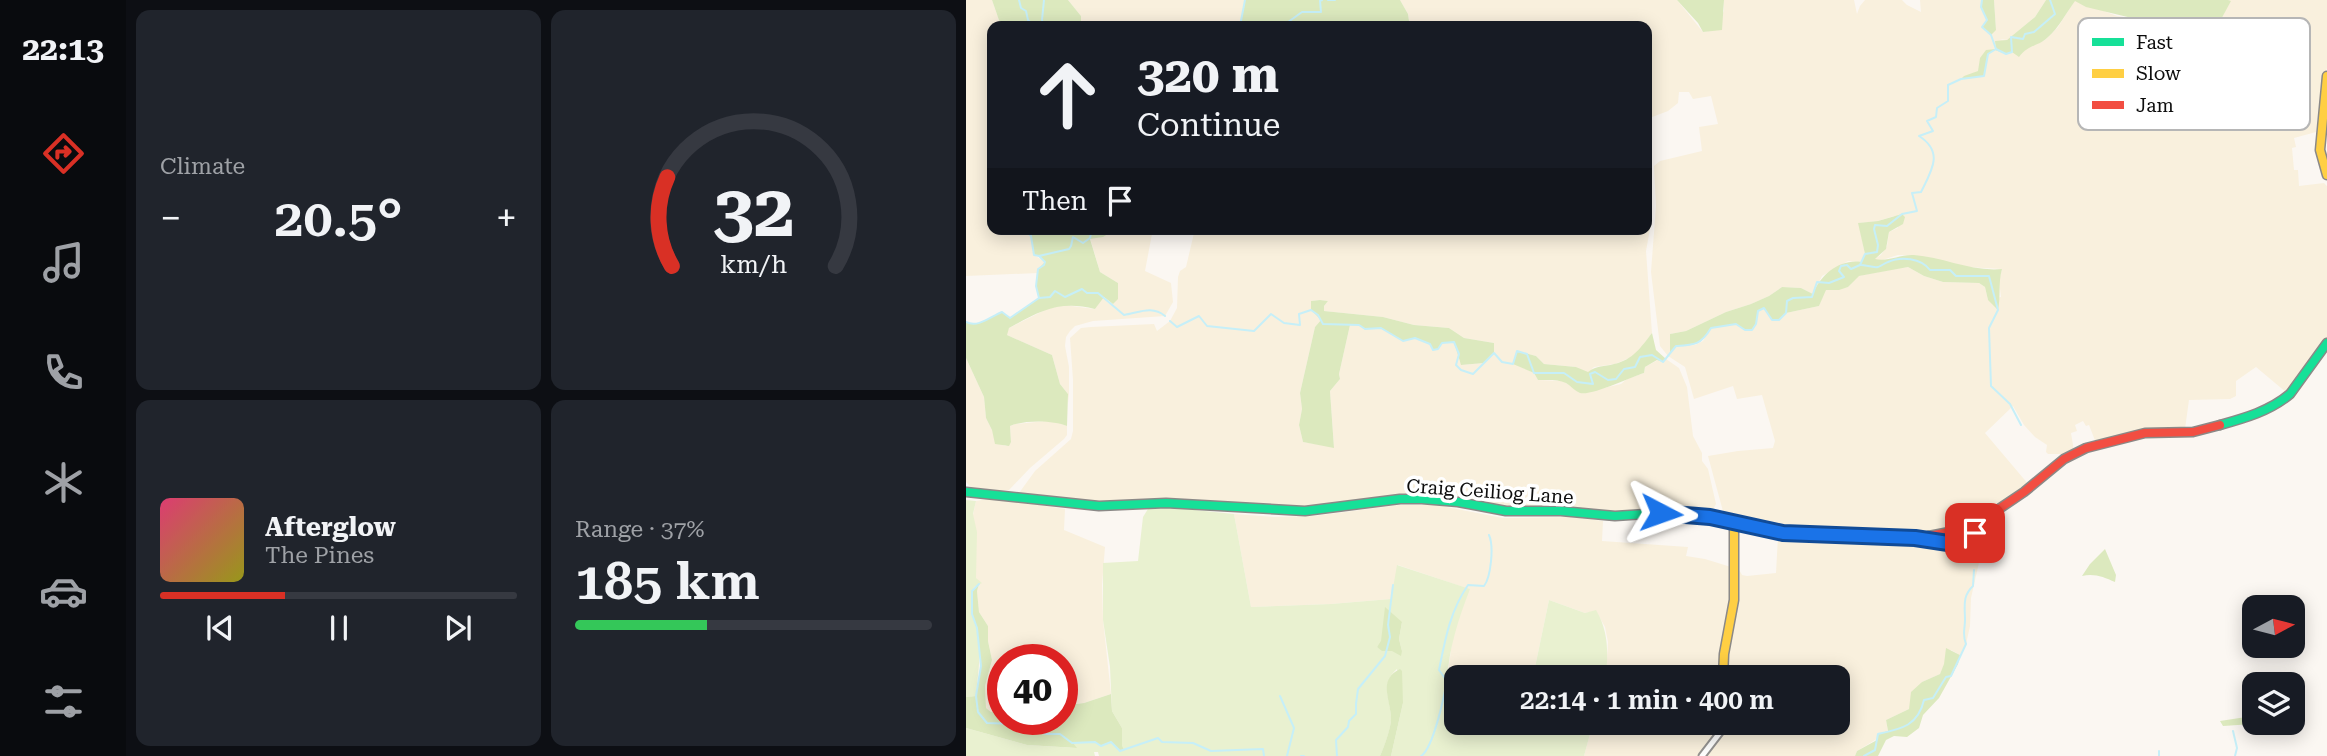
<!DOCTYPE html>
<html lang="en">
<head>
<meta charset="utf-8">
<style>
  :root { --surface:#171b24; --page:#20242c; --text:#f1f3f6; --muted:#9ea1a6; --line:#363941; --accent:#d93025 }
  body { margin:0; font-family:"Roboto Serif",serif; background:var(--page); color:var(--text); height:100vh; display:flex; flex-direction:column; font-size:26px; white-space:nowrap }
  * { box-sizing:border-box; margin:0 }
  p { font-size:23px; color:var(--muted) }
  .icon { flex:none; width:38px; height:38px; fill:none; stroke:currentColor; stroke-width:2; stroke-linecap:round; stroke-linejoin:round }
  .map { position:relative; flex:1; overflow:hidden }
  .side { display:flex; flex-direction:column; gap:10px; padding:10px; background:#0d0f14; width:840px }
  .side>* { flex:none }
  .top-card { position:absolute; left:21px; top:21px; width:665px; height:214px; border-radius:14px; box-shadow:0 4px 18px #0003; background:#171b24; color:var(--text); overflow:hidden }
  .needle { width:46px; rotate:83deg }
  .fabs { position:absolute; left:1276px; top:595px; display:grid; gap:14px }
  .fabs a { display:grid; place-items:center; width:63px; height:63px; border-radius:14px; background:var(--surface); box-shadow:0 4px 18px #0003; font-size:35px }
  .speed { position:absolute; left:21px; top:644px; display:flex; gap:14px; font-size:35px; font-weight:700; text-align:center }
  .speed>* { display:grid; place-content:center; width:91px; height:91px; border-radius:50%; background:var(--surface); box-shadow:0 4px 18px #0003; line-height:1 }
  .speed .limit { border:10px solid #d22; background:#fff; color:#111 }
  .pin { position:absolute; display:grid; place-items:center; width:60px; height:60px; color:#fff; margin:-30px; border-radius:14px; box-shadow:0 4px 10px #0006 }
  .me { position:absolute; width:77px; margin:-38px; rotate:94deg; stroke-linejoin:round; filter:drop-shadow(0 0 5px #0008) }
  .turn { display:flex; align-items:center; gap:24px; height:147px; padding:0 35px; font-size:32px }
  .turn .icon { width:91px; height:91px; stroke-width:2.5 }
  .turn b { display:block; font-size:49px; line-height:60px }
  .then { display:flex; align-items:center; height:66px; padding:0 35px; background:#0003; gap:14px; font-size:26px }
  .big { font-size:52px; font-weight:600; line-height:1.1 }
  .side .card { flex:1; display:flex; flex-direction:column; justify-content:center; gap:10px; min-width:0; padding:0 24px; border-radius:14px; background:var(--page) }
  .side .dial { align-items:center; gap:0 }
  .dial svg { height:182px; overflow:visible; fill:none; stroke:var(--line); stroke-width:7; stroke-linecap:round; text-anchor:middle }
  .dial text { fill:var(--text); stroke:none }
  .song { display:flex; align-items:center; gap:21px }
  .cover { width:84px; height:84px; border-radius:10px; background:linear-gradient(135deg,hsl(340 70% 55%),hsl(60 70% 35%)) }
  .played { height:7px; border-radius:4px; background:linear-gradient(90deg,var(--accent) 35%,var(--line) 35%) }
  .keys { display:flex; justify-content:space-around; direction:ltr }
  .heat { display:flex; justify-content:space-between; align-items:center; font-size:38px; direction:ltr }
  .charge { height:10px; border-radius:5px; background:linear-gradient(90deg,#34c759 37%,var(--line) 0) }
  .side .tiles { flex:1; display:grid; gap:10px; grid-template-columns:repeat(2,1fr) }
  .trip { position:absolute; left:478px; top:665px; width:406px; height:70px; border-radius:14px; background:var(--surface); box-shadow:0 4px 18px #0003; font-weight:600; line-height:70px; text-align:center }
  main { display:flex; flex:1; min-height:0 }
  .tabs { display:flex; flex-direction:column; width:126px; justify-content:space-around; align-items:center; background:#090b0e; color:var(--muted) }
  .tabs .icon { width:49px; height:49px }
  .tabs .active { color:var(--accent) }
  .tabs b { font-size:32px; color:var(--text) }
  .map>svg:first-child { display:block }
  .farmland { fill:#f9f0dd; fill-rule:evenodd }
  .green { fill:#e9f1d0; fill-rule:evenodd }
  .forest { fill:#dce9be }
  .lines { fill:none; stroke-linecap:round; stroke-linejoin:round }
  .stream { stroke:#c6eff8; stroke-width:2 }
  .street-casing { stroke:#949290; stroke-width:9 }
  .fast-casing { stroke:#8b8987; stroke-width:11 }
  .slow-casing { stroke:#8b8987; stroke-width:11 }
  .jam-casing { stroke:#8b8987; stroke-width:11 }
  .street { stroke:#fefefd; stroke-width:5 }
  .fast { stroke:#16e098; stroke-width:8 }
  .slow { stroke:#ffcf43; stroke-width:8 }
  .jam { stroke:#f24e42; stroke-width:8 }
  .route-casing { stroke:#114b97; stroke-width:18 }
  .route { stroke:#1a73e8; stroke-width:12 }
  .labels { text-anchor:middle; stroke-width:7; stroke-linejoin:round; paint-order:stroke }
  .street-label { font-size:19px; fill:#0d0d0d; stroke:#fff }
  .key { fill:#fff; stroke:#b6b6b6; stroke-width:2 }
  .key-label { font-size:19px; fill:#0d0d0d }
</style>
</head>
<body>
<main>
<nav class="tabs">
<b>22:13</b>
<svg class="icon active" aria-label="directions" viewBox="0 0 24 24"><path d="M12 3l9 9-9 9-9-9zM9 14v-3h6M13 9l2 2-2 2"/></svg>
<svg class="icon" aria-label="music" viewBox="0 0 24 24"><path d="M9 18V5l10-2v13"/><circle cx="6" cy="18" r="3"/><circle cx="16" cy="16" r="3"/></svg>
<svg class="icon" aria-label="phone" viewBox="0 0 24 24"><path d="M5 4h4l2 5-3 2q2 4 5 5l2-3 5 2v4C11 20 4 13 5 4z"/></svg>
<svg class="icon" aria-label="climate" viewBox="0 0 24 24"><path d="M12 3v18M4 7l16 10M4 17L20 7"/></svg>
<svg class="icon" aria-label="car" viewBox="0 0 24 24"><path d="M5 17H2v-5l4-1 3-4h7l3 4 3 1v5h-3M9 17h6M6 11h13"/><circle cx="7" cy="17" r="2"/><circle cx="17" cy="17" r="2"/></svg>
<svg class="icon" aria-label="filters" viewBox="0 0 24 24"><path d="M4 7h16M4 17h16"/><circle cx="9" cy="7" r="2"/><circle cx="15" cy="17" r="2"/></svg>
</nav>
<section class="side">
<div class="tiles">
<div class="card"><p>Climate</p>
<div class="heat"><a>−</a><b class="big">20.5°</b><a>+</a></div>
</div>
<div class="card dial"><svg viewBox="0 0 100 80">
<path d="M14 69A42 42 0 1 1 86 69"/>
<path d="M14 69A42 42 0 0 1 12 30" stroke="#d93025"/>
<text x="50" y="56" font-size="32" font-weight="700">32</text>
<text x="50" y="72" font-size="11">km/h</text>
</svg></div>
<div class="card">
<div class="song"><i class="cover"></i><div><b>Afterglow</b><p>The Pines</p></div></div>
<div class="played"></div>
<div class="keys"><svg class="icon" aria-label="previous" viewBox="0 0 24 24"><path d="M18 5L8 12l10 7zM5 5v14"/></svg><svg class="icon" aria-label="pause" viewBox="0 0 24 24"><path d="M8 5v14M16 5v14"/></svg><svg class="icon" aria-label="next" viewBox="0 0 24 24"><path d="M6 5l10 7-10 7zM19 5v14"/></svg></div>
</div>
<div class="card"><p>Range · 37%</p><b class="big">185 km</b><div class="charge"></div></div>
</div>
</section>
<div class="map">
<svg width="1361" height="756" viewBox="0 0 1361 756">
  <rect width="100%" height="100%" fill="#fbf7f2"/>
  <path class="farmland" d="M0,0H26L35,26H26V229H71L65,236L68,255L79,262L78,265L72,269V273L0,276Z
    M102,0H279L275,25L296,26H115V16Z
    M434,0H711L737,32L748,30L758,11V0H888L891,14L894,6L899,0H936L941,5L955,12L954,0H1016L1018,14L1030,30L1028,0H1080L1069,17L1045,37L1041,40L1033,39L1061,47L1079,40L1092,27L1109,0L1151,16L1171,19L1186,39L1242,41L1264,2L1262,0H1361V68L1357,79L1350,132L1328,138L1330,147L1326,148L1328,170H1332L1333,186L1358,183L1361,186V338L1321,393L1290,367L1270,381V396L1264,399L1223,400L1219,429L1130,443L1123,425L1120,426L1117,421L1109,425L1111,431L1105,433L1108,451L1101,454H1082L1080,452L1081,445L1069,437L1058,425L1047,406L1019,433L1063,485L1016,517L988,530L950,535L819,530L764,518L758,515L742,456L772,451L807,448L809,441L796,395L771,399L767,386L728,399L719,367L702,356L694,346L685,272L690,206L688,166L694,161L736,151L733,127L752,124L745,96L727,99L723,92H713L712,103L702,111L681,119V26H433L443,21L442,14ZM928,216L932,228L923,232L921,246L915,255L908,259L913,261L932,255H946L1001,267L1036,269L1033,281L1035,297L1022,300L1019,287L1013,283L977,282L958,276L942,267L933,268L892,276L882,287L859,290L853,306L820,313L798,308L792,311L790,324L779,330L770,324L745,328L737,341L729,345L710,346L704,353V334L720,331L760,312L785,304L803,296L816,287L835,288L847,294L856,276L882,261L895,262L899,254L893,223L912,221Z
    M681,162L685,204L684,229L680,251L686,333L670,355L649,364L628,367L622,373L610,367L578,364L570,356L552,351L547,363L568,373L572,380L597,381L616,393L655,384L661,379L678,373L679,367L692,360L697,362L700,359L713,368L721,387L727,436L736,453V461L742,469L750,504L745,513L701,511L631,513L591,507L547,509L475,497L455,496L353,507L321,508L302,504L281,506L191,498L171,501L139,502L53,493L69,471L105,439L107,431V380L104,338L115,328L125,327L188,324L191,331L204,321L211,308L212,277L214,271L220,267L229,229H681ZM354,300L362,301L358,306V311L417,317L448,325L483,328L498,338L528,343L527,353L518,363L496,365L492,358L493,354L488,342L476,343L472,349L467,350L464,344L449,338L437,341L415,328L399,329L393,325H384L373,374L374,379L364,391L368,447L337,442L333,425L336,409L334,393L349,327L355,320L345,310V301Z
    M150,229H184L186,234L179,271L205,283L207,302L199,316L127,321L109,326L104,331L100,337L99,346L103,367V403L102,394L94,384L86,355L41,335V332L43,328L81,309L98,305L129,309L137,297L147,304L152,298V283L134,272L124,238L145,234Z
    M0,358L18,397L20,418L33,444L40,446L45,442L44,426L49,424L80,421L91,422L101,426V435L98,439L64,468L43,490L35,491L5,487L0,482Z
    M28,498L99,509L98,530L139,547L136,585L137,620L145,694L118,703L96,706V660H37V712H25L20,708L19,686L26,660L22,641V626L13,612L11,591L13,584L10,578L7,515L10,501Z
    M433,505H470L537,518L605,517L637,521L636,541L722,547L720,556L739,559L765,567L764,608L755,647L754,677H640L642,642L639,627L630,611L619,613L583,600L567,677H490V682L481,681L487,634L503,589L432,565L425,599L365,604L285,607L268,514L308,517L348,516Z
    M812,536L907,543L967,544L998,550L1014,558L1005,598L1004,626L1000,644L994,655L985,650L974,674L956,682L943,709L920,720L922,732L891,751L889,756H738L760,723H872V677H761L768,561L776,575L781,576L810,573Z
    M627,723H756L734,756H618Z"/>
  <path class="green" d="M0,500L10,501L7,514L11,532L10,578L16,583C14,584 8,586 7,589C3,597 9,619 11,628C16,654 12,671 10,696L0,697Z
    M209,508L268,514L285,607L365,604L425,599L431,565L504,589C492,620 483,648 481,681L490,682V723H627L618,756H425L437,703L431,669C414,684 424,698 425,717C426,726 418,748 414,756H133L132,752H128L129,756H0V728L61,745L110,748L106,743L145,742L156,746V728L146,711L144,667L137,620V563L172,561L177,517L182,509ZM436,622L433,639L436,651L419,650L411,647Z
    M583,600L619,613L630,610C643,632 642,653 640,677H567Z"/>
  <path class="forest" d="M26,0H102L115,16V26H35Z
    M279,0H434L442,14L443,21L433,26H274Z
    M711,0H758L756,30L737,32L732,23Z
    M1016,0H1028L1030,30L1025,35L1016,27L1021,20L1015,7Z
    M1080,0H1262L1265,1L1228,69L1186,39L1170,19L1120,7L1109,1C1100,13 1093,28 1081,38C1071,47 1063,44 1053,57L1046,52L1040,54L1029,50L1022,54L1018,76L995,79L998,76L1012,71L1014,58L1020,50L1030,49L1029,41L1041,40L1069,17Z
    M936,214L939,217L937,224L923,232L920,249L909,259C922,262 934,254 948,255C977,257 1006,272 1036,269C1032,283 1035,296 1032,310L1022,300L1019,287L1013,283L977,282L958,276L942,267L893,276L882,287L873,290H860L853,306L820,313L813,320H806L798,308L792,311L790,324L786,330H779L770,324L745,328C734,346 730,345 710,346L704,354V334L720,331L760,312L785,304L803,296L816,287L835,288L847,294C855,274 874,259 895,262L899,254L892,223L912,221Z
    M71,229H150L137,237L124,239L134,272L152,283V299L147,304L138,297L129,309C93,300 74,311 43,328L41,335L86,355L94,384L102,394L101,426C87,420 58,420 44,426L45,442L43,446L29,444L26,430L20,418L18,397L0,358V322C12,328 24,317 36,312L44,318L73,298L70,286L72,269L79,262L73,256L68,255L65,236Z
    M354,300L362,301L358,306V311L417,317L448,325L483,328L498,338L528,343V353L518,363L495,365L488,342L476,343L472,349L467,350L464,344L449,338L437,341L415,328L399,329L393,325H384L373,374L374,379L364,391L368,448L337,442L333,425L336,409L334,393L349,327L355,320L345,310V301Z
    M686,333L690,350L700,359L697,362L691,360L679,367L678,373C665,377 626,396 614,393C609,391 605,386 600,383C592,379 581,380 572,380L568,373L547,364L551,351L570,356L578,364L610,367L622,372C631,365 638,367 648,364C667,360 675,347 686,333Z
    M1139,549L1150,575L1149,582C1138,577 1128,573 1116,576L1124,564Z
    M13,584L11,591L13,612L22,626V641L26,660L19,686L20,708L25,712H37V719H96V706L118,703L145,694L146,711L156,728V746L158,750L154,751L145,743L135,746L129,742L107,743L111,748L61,745L0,728V697L10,696L15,666L11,628L6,614V591Z
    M419,607L436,622L433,639L436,651L435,656L426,651H416L411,647L415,641Z
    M980,648L994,655L992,664L973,698L957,715L953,728L941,737L928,736L920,740L912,756H889L891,751L911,740L912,734L922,731L920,720L943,709L945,692L956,682L974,674L978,664Z
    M434,669L436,671L437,703L425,756H414C418,747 425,728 425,719C425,700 411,680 434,669Z
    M1284,712H1288V723H1321C1308,731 1300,723 1286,724C1277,725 1267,725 1257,726L1254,721L1280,717Z"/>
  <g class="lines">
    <path class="stream" d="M53,0L55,8L60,11L62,20L68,26
      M78,0L76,20L78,26
      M362,0H369
      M1016,0L1015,7L1021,20L1016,27L1025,35L1030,49
      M276,25L296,26
      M274,26L279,0
      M308,26L318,25L336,12H355L354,1L356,0
      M58,229L65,236L68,255L73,256
      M895,265C900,265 907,268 912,267C913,267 921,262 922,262C935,256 955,258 964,270H984L990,276H1023L1032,310L1023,328L1025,386L1044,404L1055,425
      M73,298L70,286L72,269L78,265L79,262L73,256L103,249L105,246L107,237L117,243L124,238L126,229
      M204,321L211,327L233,316L241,326L288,331L305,314L318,323L334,325L333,314L345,310L352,315L357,324L393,325L399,329L415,328L437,341L449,338L464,344L467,350L472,349L476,343L488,342L493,354L490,365L495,370L507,374L528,353L536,362L547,364L551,351L561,354L568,373H598L611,382L627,384L624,374L629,372L642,380L650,379L658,369L669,367L674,357L686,355L697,362L710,346C728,345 735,345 745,328L770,324L779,330H786L790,324L792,311L798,308L806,320H813L820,313L821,301L827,298L846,297L851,282L863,283L878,277L873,271L875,266L881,265L885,269L894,265L899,254L911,252L912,245L908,229L909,225L921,226L936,214L951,211L946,193L955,192C966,170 978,152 953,136L967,131L961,121L970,117L971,108L982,101V85L995,79L1018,76L1022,54L1030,49L1040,54L1046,52L1045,37L1057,39L1059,34L1068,32L1089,14L1084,0
      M0,322C12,328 24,317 36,312L44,318L73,298L84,297L89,291L99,297L116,289L121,293H132L158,315C172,313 186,305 199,316
      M13,584L6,591V614L11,628L15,666L10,696L12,712L21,723L52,724L80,734H94L106,743L129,742L135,746L145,742L154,751L192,738L196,742L227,743L245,751L297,749L298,756
      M314,696L328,728L321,756
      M1267,731L1271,748L1269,756
      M1193,751V756
      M335,756H338
      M371,756L370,740L382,727L383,721L390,714V704L392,689L419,656L424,637L422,625L427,585
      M455,756C467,749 478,697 481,681L473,670C479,640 484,611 502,585L518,586C525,577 528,546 523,535
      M898,756L909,750L912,734C935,729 952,726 958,700L967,698L980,677L985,676L1000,644C996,635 999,629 999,620C999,607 996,596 1007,586L1008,570"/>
    <g class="street-casing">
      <path id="street" d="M736,756L756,730L758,723"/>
    </g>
    <g class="fast-casing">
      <path id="fast" d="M1254,425C1279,418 1304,411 1324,394L1361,343
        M0,492L133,506L200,503L339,511L434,499H456L492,502L540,511H595L649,516L695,513L719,514L757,519L817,533L949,538L963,536
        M956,540L982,543L1002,542L1018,519"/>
    </g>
    <g class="slow-casing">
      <path id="slow" d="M1361,76L1354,150L1361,175
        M757,677L758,654L768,600V522"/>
    </g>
    <g class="jam-casing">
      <path id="jam" d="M963,536L994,530L1018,519L1058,492L1098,459L1120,448L1179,433L1227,432L1254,425"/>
    </g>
    <use href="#street" class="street"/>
    <use href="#fast" class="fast"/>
    <use href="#slow" class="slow"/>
    <use href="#jam" class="jam"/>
  </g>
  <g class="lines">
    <g class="route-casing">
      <path id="route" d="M695,513L744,517L817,533L949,538L982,543L1002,541L1009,533"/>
    </g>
    <use href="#route" class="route"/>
  </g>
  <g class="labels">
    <g class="street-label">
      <text transform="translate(524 491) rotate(4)" y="7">Craig Ceiliog Lane</text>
    </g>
  </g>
  <rect x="1112" y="18" width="232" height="112" rx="10" class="key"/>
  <rect x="1126" y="38" width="32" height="8" fill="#16e098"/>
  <rect x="1126" y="69" width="32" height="9" fill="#ffcf43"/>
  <rect x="1126" y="101" width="32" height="8" fill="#f24e42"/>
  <g class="key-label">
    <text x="1170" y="49">Fast</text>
    <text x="1170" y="80">Slow</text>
    <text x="1170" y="112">Jam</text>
  </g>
</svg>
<div class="fabs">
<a><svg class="needle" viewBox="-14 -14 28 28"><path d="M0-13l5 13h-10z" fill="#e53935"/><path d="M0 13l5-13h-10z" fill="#9ea1a6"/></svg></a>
<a><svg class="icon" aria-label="layers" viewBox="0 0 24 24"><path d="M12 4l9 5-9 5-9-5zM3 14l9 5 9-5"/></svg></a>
</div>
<div class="speed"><div class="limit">40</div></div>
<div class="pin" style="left:1009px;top:533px;background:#d93025"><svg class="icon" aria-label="arrive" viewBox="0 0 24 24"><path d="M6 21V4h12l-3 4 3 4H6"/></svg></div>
<svg class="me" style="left:695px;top:513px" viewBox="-20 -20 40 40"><path d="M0-17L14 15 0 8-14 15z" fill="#1a73e8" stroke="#fff" stroke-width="4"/></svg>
<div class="trip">22:14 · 1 min · 400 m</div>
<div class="top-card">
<div class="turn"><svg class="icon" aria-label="ahead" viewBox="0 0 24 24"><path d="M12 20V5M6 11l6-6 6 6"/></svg><div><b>320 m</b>Continue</div></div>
<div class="then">Then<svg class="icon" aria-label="arrive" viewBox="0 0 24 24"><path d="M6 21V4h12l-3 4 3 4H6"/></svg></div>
</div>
</div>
</main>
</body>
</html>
